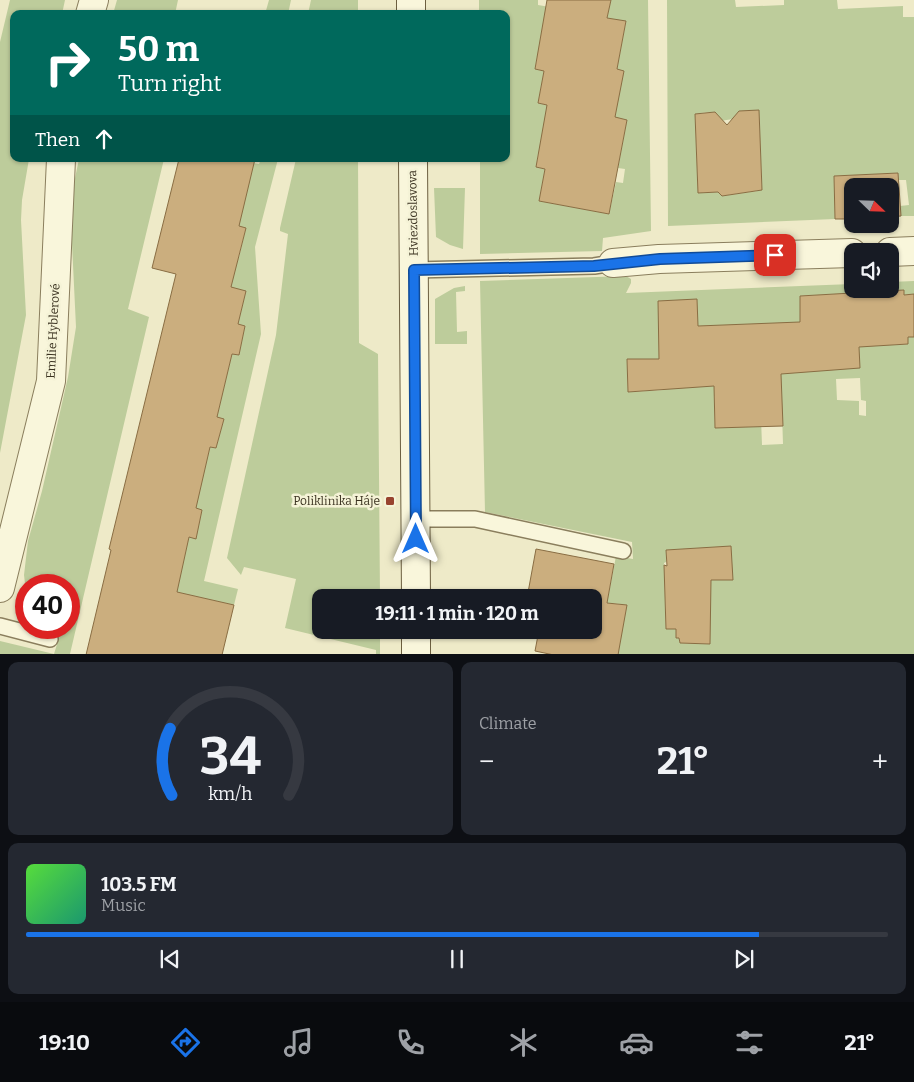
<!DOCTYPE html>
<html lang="en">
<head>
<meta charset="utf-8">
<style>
  :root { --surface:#171b24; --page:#242831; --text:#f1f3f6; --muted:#9ea1a6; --line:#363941; --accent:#1a73e8 }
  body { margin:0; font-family:Bitter,serif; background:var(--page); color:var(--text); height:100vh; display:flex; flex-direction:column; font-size:19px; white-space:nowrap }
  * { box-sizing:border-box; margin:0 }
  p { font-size:16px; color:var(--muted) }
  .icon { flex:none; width:28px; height:28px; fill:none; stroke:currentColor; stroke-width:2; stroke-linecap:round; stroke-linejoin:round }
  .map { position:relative; height:654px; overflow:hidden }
  .details { display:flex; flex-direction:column; gap:8px; padding:8px; background:#0d0f14; flex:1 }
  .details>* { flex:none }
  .top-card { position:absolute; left:10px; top:10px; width:500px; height:152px; border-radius:10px; box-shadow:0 1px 4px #0004; background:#00695c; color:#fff; overflow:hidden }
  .needle { width:32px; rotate:113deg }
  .fabs { position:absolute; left:844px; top:178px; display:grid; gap:10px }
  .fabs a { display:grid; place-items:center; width:55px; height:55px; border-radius:10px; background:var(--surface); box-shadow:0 1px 4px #0004; font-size:25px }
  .speed { position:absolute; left:15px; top:574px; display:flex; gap:10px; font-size:25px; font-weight:700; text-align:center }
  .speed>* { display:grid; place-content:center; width:65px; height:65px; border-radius:50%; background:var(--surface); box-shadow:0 1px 4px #0004; line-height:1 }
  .speed .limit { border:8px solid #d22; background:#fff; color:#111 }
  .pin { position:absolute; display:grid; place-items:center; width:42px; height:42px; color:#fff; margin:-21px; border-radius:10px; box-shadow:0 2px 8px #0006 }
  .me { position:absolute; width:55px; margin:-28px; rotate:0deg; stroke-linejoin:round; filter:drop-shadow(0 0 4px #0008) }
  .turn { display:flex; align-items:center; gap:18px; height:105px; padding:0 25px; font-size:22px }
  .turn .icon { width:65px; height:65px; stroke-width:2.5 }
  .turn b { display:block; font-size:35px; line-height:42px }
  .then { display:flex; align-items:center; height:48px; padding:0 25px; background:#0003; gap:10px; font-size:19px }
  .big { font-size:38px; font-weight:700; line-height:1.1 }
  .details .card { flex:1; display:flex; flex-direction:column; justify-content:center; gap:8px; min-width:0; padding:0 18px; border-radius:10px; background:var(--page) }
  .details .dial { align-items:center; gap:0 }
  .dial svg { height:130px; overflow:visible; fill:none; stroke:var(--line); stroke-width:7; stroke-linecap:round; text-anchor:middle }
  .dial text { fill:var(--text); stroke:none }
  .song { display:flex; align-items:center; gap:15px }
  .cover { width:60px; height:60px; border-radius:8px; background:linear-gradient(135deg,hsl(110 70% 55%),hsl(160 70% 35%)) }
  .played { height:5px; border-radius:2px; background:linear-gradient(90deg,var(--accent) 85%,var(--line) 85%) }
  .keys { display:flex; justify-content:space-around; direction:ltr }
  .heat { display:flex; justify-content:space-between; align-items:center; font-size:28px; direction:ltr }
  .details .tiles { flex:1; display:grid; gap:8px; grid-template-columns:1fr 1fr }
  .card:last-child { grid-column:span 2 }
  .trip { position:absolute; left:312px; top:589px; width:290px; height:50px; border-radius:10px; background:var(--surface); box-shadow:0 1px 4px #0004; font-weight:700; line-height:50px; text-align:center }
  .menu { display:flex; height:80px; justify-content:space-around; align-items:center; background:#090b0e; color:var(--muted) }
  .menu .icon { width:35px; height:35px }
  .menu .on { color:var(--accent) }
  .menu b { font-size:22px; color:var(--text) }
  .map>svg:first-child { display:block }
  .green { fill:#bdcc9b; fill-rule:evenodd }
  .building { fill:#cbae7e; stroke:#896d43 }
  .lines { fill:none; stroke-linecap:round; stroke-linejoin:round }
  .lane-casing { stroke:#8a7e5d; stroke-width:18 }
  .street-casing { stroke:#8a7e5d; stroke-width:30 }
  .secondary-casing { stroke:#6c5f40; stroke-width:30 }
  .lane { stroke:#f9f6db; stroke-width:15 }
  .street { stroke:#f9f6db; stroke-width:28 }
  .secondary { stroke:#f9f6db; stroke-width:28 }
  .route-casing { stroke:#114b97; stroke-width:12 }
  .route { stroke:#1a73e8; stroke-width:9 }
  .poi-dot { fill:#98432e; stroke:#f5f3d7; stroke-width:2 }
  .labels { text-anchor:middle; stroke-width:5; stroke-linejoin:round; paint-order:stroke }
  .street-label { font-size:12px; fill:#3a3220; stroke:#f5f3d7 }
  .poi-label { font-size:12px; fill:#3a3220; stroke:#f5f3d7; text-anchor:end }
</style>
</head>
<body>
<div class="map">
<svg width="914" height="655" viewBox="0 0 914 655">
  <rect width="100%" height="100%" fill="#eeeac8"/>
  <path class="green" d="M10,0H65L62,14H14V159H29L22,200L21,220L26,315L0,453V42Z
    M117,0H178L175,14H113Z
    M269,0H291L288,14H265Z
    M311,0H358V14H308Z
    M479,0H538V5L556,8L546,59L537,57L535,69L544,71L538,103L556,107L538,155L536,167L545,169L539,201L609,214L616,182L623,183L625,169L618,168L627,120L608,116L621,83L624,71L617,69L626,22L607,18L611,0H648L651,231L603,238L602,251L480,254V159H506V14H479Z
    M667,0H735L736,7L784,5V0H837L838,9L903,6V17H914V216H901L900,206L909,205L906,180H898L897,173L834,176L835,219L668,226ZM715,112L720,121L759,115L762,185L757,191L722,196L718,192L703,193L698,188L695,118L700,113Z
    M79,159H164L128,309L149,317L70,654L0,655V641L54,654L62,628H69V585H26V592L24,575L28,541L42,491L68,377L76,327L70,202Z
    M261,159H278L255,247L261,334L204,581L238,589L234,605L176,592L189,537L196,538L202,510L195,508L210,447L216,448L224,419L217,417L232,354L239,355L245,326L238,324L246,291L225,286L239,257L246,228L238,226L253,163L259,164Z
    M296,159H358L359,343L378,354L380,597L321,598V630H380V654H376V650L285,628L296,579L244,567L241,575L227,558L276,335L288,234L280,231V228Z
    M434,188H465L463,249L450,245L436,237Z
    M626,276L631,279V283L626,293L852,284V289H890V282L914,281V294L904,295L903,290L877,291L891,345L908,344V337H914V654H618L620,604L607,603L616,556L633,559L632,542L485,512L480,281ZM838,294L802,372L800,296ZM697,300L659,333V301ZM779,323L783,444L762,445L761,419L715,428L714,397ZM627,359H647L649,368L663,367L664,390L628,392ZM860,378L861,400L866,401V416L859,415V401L837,400L836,379ZM731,547L702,580L710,644L680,643L679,638H676V629H666L664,563L666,562V550Z
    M465,286V291L456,292L457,332L467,331V344H435V299L454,288Z"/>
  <path class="building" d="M547,0H611L607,18L626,21L617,69L624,71L615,117L627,120L609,214L539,201L545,169L536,167L547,105L538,103L544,71L535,69Z
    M759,110L762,190L722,196L718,192L698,193L695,114L715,112L727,125L739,111Z
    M179,159H255L239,226L246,228L231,287L246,291L238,324L245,326L239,355L232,354L217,417L224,419L216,448L210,447L196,508L202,510L196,539L189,537L177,592L234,605L222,655H86L111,550L109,549L176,274L152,268Z
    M898,173L901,216L890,217V186H852V219H835L834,176Z
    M904,290V295L914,294V337H908V344L859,347L860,368L781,374L783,426L715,428L714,386L628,392L627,359H659L658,301L697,299L698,326L800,322V296Z
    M731,546L733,580H711L710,644L680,643L679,638H676V629H666L664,565L667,566L666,550Z
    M536,549L614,564L607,603L627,605L618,655H554L535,651L539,630H594V598H527Z"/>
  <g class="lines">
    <g class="lane-casing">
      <path id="lane" d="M414,270L594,266L613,263
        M416,519H475L623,551
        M0,626L50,639"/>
    </g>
    <g class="street-casing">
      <path id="street" d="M90,14L94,0
        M890,252L914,251
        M613,263L659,259L852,253
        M0,588L51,381L61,159"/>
    </g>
    <g class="secondary-casing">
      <path id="secondary" d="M411,0V14
        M413,159L416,598
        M416,630V655"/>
    </g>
    <use href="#lane" class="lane"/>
    <use href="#street" class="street"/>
    <use href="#secondary" class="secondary"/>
  </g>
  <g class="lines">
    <g class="route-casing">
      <path id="route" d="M416,539L414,270L594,266L660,259L775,255"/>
    </g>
    <use href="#route" class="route"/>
  </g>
  <rect class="poi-dot" x="385" y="496" width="10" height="10" rx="2.5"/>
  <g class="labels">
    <g class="street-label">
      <text transform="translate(413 213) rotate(-91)" y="4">Hviezdoslavova</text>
      <text transform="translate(53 331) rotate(-87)" y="4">Emilie Hyblerové</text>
    </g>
    <g class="poi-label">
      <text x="380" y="505">Poliklinika Háje</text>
    </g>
  </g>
</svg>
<div class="fabs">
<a><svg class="needle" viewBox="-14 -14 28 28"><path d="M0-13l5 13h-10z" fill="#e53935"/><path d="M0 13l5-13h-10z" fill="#9ea1a6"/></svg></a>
<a><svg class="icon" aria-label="sound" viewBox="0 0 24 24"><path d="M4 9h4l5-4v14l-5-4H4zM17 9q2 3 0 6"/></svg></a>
</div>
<div class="speed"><div class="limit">40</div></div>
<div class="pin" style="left:775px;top:255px;background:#d93025"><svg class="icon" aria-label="arrive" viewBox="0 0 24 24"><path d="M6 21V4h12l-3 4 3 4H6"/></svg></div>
<svg class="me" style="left:416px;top:539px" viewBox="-20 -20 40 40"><path d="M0-17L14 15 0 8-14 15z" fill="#1a73e8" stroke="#fff" stroke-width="4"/></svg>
<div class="trip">19:11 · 1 min · 120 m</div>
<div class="top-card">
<div class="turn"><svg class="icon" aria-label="right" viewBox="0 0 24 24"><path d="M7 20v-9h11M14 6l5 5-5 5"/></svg><div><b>50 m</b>Turn right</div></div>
<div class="then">Then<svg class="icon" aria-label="ahead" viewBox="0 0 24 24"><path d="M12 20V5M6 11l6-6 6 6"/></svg></div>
</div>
</div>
<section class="details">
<div class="tiles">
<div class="card dial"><svg viewBox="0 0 100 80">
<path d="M14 69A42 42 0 1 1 86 69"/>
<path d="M14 69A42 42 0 0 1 13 28" stroke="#1a73e8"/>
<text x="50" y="56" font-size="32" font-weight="700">34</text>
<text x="50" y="72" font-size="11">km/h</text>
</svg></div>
<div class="card"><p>Climate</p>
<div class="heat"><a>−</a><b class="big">21°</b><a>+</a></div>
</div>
<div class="card">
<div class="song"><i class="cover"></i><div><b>103.5 FM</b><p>Music</p></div></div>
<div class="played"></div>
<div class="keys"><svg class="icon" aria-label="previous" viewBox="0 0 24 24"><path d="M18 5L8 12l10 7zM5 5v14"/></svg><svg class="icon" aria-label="pause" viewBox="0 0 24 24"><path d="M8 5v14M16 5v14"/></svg><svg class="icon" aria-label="next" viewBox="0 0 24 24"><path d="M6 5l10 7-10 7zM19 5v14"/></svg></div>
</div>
</div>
</section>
<nav class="menu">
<b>19:10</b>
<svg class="icon on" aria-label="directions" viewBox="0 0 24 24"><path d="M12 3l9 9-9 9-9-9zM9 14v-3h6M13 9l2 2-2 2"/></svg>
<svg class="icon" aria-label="music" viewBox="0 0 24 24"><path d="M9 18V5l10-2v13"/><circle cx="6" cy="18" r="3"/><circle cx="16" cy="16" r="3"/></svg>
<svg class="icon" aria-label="phone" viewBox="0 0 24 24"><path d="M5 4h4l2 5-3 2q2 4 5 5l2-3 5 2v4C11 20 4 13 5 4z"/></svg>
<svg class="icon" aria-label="climate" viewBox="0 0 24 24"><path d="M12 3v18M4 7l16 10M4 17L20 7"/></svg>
<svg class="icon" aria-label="car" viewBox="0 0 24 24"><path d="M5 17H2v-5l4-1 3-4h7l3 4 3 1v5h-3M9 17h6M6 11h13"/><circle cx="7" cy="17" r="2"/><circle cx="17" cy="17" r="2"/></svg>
<svg class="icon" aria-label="filters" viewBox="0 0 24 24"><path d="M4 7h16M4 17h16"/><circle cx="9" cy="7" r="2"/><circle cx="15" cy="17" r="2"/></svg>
<b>21°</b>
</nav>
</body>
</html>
